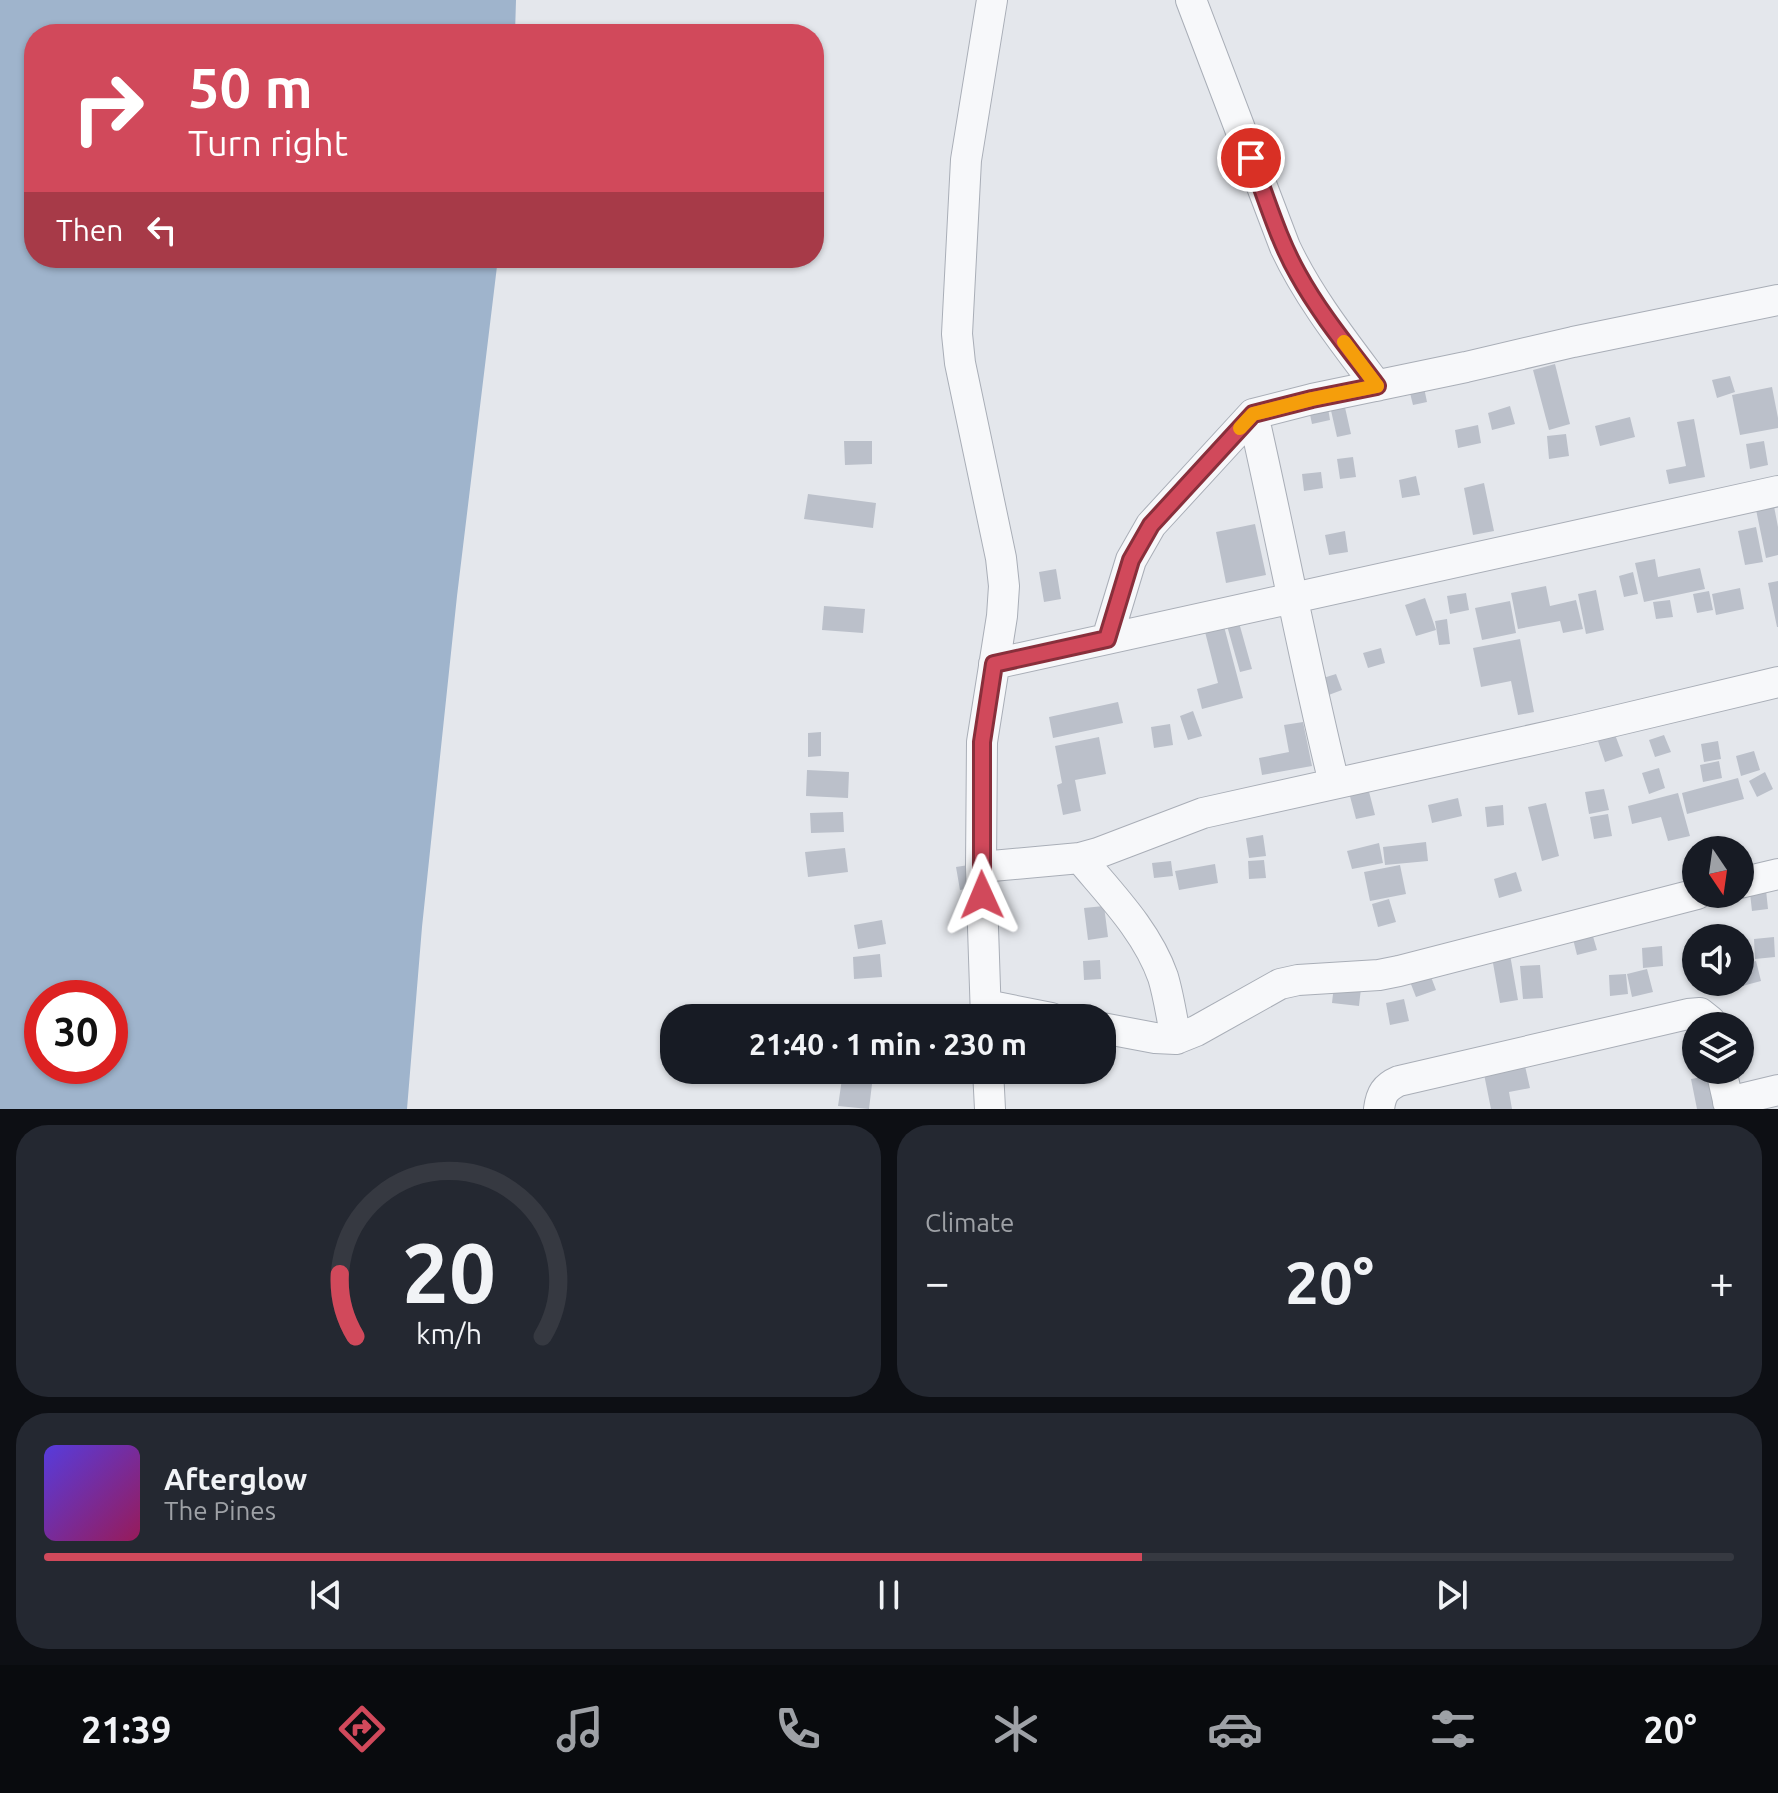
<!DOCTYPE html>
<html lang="en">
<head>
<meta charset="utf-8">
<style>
  :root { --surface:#171b24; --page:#242831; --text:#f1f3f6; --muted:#9ea1a6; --line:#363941; --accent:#d1495b }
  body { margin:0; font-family:Ubuntu,sans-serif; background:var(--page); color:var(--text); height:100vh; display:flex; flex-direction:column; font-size:30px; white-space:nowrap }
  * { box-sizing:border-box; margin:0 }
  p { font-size:26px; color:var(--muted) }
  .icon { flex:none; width:44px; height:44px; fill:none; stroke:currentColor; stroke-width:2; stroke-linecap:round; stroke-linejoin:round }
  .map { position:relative; height:1109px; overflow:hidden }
  .panel { display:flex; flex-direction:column; gap:16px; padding:16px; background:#0d0f14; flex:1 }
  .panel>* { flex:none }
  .guide { position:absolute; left:24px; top:24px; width:800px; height:244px; border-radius:32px; box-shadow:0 2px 6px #0004; background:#d1495b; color:#fff; overflow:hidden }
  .needle { width:52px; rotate:167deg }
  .controls { position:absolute; left:1682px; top:836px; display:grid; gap:16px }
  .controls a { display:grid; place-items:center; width:72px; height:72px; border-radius:50%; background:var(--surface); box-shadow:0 2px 6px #0004; font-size:40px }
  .speed { position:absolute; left:24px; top:980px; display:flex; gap:16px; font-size:40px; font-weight:700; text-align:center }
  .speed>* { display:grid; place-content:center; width:104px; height:104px; border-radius:50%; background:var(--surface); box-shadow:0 2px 6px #0004; line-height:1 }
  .speed .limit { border:12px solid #d22; background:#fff; color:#111 }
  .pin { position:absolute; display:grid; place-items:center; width:68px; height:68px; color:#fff; margin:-34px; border:4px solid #fff; border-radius:50%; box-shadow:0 2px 8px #0007 }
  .me { position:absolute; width:88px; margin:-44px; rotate:359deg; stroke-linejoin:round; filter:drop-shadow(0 0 6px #0008) }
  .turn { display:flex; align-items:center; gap:28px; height:168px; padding:0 32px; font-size:36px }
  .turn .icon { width:104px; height:104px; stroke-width:2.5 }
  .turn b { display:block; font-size:56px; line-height:68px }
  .then { display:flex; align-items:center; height:76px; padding:0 32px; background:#0003; gap:16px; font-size:30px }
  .big { font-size:60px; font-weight:600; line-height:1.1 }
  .panel .widget { flex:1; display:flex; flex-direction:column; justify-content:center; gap:12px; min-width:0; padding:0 28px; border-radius:32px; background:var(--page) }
  .panel .dial { align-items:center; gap:0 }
  .dial svg { height:208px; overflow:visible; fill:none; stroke:var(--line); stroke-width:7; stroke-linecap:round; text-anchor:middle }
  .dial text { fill:var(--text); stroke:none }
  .song { display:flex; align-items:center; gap:24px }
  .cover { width:96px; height:96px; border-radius:12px; background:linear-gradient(135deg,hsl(250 70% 55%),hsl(330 70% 35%)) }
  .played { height:8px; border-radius:4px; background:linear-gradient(90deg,var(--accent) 65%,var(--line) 65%) }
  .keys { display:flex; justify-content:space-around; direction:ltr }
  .heat { display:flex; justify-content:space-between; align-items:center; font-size:44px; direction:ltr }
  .panel .tiles { flex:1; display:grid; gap:16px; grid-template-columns:1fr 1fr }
  .widget:last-child { grid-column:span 2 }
  .trip { position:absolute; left:660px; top:1004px; width:456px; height:80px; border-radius:32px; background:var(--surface); box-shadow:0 2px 6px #0004; font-weight:600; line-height:80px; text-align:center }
  .menu { display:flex; height:128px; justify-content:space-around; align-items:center; background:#090b0e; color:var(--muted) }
  .menu .icon { width:56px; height:56px }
  .menu .on { color:var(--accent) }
  .menu b { font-size:36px; color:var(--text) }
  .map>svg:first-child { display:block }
  .water { fill:#9fb4cc; fill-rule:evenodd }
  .building { fill:#bbc0ca }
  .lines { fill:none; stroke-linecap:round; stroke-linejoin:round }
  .minor-casing { stroke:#a9aeb7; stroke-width:32 }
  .minor { stroke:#f7f8fa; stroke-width:30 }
  .route-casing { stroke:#882f3b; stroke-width:20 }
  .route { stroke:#d1495b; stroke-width:14 }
  .slow { stroke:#f59e0b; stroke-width:14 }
</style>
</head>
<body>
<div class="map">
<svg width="1778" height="1109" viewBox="0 0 1778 1109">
  <rect width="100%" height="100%" fill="#e4e7ec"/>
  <path class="water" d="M0,0H516L515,34H34V258H498L457,596L422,927L407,1109H0ZM42,998H110V1066H42Z"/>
  <path class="building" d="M1555,364L1570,424L1549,430L1533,370Z
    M1730,376L1735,392L1717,398L1712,380Z
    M1422,378L1427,402L1413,405L1407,381Z
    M1772,387L1778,418V428L1740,435L1732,395Z
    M1327,402L1330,420L1312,424L1308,405Z
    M1344,403L1351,434L1337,437L1330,406Z
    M1510,406L1515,424L1492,430L1488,413Z
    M1630,417L1635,437L1600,446L1595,426Z
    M1694,419L1705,477L1669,484L1666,470L1686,466L1677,422Z
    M1478,425L1481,443L1458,448L1455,430Z
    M1566,434L1569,456L1549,459L1547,436Z
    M844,441H872V464L845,465Z
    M1764,441L1768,465L1750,469L1746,444Z
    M1353,457L1356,477L1340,479L1337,459Z
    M1321,472L1323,488L1304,491L1302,474Z
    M1416,476L1420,495L1402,498L1399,480Z
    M1484,483L1494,531L1473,535L1464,488Z
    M808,494L876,503L873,528L804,519Z
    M1772,496L1778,527V555L1766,558L1754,500Z
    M1255,524L1266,575L1226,583L1216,532Z
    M1756,527L1763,562L1745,565L1738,531Z
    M1345,531L1348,552L1329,555L1325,535Z
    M1655,559L1658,577L1700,568L1705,589L1644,602L1635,563Z
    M1056,569L1061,599L1044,602L1039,572Z
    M1633,572L1638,594L1624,597L1619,576Z
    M1778,581V627H1777L1768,583Z
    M1546,586L1550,606L1576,600L1583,629L1563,633L1560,621L1518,629L1511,593Z
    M1740,588L1744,609L1716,615L1712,594Z
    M1596,590L1604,630L1586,634L1578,594Z
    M1709,591L1713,610L1697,613L1693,594Z
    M1466,593L1469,610L1450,614L1447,596Z
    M1425,598L1436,630L1416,636L1405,605Z
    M1670,600L1673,617L1656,619L1653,602Z
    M1510,601L1516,633L1482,640L1475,608Z
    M824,606L865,609L863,633L822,630Z
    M1236,612L1252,669L1240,672L1224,615Z
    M1221,615L1243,698L1202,709L1197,689L1218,683L1202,620Z
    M1447,619L1450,644L1439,645L1435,621Z
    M1520,639L1534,712L1518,715L1511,681L1481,687L1473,648Z
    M1381,648L1385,663L1368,668L1363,653Z
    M1336,674L1342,690L1326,696L1320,679Z
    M1118,702L1123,723L1053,738L1049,717Z
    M1193,711L1202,736L1188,740L1180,716Z
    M1303,722L1312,766L1262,775L1259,758L1289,752L1284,725Z
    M1170,724L1173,745L1154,748L1151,727Z
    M821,732V756L808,757V733Z
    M1614,732L1623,756L1605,762L1597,738Z
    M1664,735L1671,752L1655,757L1649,740Z
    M1099,737L1106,774L1075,780L1081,811L1063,815L1057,785L1062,783L1055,746Z
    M1718,741L1721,759L1704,762L1701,744Z
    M1754,751L1760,770L1741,776L1736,756Z
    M1719,761L1722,778L1703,782L1700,765Z
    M1659,768L1665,788L1649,794L1642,773Z
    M807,770L849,772L848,798L806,796Z
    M1765,772L1773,789L1757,797L1749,781Z
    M1738,778L1744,799L1687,814L1682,793Z
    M1366,780L1375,815L1356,819L1347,785Z
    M1604,789L1609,810L1589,814L1585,792Z
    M1678,793L1690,836L1668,841L1661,817L1632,824L1628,806Z
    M1458,798L1462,816L1432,823L1428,805Z
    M1546,803L1559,856L1542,861L1528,807Z
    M1503,805L1504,825L1487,827L1485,807Z
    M843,812L844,832L811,833L810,813Z
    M1608,814L1612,836L1594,839L1590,817Z
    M1263,835L1266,856L1249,858L1246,838Z
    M1426,842L1428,861L1385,865L1383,847Z
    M1379,843L1383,863L1352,869L1347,851Z
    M845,848L848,872L808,877L805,852Z
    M1264,860L1266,878L1249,879L1248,861Z
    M1171,861L1173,876L1154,878L1152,863Z
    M975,864L979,887L960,890L956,867Z
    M1215,864L1218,883L1179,890L1175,871Z
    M1400,865L1406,894L1370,901L1364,872Z
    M1516,872L1522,891L1499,898L1494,879Z
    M1766,890L1768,909L1752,911L1750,893Z
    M1389,899L1396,922L1378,927L1372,904Z
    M1104,906L1108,937L1088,940L1084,908Z
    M882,920L886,944L858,949L854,925Z
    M1592,933L1597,950L1577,955L1573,939Z
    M1774,937L1775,957L1755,959L1754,939Z
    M1508,943L1518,1000L1500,1003L1490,946Z
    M1662,946L1663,966L1643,968L1642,948Z
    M880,954L882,977L854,979L853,957Z
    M1100,960L1101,979L1084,980L1083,961Z
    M1425,961L1436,990L1416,997L1405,969Z
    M1756,961L1761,981L1716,993L1713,982H1740V965Z
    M1540,965L1543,998L1523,999L1520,966Z
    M1647,969L1653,992L1632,997L1627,974Z
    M1626,974L1628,994L1610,996L1609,975Z
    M1334,985L1361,988L1359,1006L1332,1003Z
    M1404,999L1409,1021L1390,1025L1386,1003Z
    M1525,1066L1530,1088L1509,1092L1512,1109H1491L1484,1074Z
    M1713,1075L1719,1109H1697L1691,1079Z
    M842,1079L872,1084L869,1109L838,1106Z"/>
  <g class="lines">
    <g class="minor-casing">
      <path id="minor" d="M1191,0L1285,247C1309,298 1344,342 1377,386
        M1253,414C1281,537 1304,661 1334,783
        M1107,639L1131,560L1151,525L1253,414L1312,399L1466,367L1573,342L1778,300
        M994,664L1778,491
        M1080,858C1110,894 1147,931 1163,977C1169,997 1172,1019 1176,1039
        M981,867L1080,858L1098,853L1203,813L1577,730L1778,682
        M1740,883L1778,874
        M986,1005L1051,1018
        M986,1018L981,867L982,742L1002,616L1004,586L1001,558L960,363L957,334L966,160L992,0
        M1102,1028L1155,1038L1176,1039L1196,1031L1280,984L1298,980L1379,975L1399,971L1697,894
        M988,1070L990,1109
        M1721,1070L1730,1109
        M1728,1102L1778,1090
        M1379,1109C1381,1094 1385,1087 1399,1081L1688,1014L1700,1013L1710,1021L1711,1026"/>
    </g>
    <use href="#minor" class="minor"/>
  </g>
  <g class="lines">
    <g class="route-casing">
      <path id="route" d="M982,895V742L994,664L1107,639L1131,560L1151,525L1253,414L1312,399L1377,386C1350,350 1320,314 1298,274C1278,239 1266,197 1251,158"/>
    </g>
    <use href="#route" class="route"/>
    <path class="slow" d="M1240,428L1253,414L1312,399L1377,386L1344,342"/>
  </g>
</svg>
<div class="controls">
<a><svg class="needle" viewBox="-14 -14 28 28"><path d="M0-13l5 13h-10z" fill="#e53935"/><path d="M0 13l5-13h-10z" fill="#9ea1a6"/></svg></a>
<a><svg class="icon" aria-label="sound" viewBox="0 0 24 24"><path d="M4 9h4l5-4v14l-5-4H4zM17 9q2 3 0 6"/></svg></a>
<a><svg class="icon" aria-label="layers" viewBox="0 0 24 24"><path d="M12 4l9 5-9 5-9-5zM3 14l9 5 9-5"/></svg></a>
</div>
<div class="speed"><div class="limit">30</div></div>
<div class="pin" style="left:1251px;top:158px;background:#d93025"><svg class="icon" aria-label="arrive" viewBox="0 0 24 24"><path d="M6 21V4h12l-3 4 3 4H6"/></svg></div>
<svg class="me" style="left:982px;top:895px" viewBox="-20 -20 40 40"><path d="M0-17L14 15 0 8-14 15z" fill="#d1495b" stroke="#fff" stroke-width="4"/></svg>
<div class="trip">21:40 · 1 min · 230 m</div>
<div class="guide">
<div class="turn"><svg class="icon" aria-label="right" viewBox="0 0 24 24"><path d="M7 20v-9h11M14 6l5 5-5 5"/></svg><div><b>50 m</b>Turn right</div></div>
<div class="then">Then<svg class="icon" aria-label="left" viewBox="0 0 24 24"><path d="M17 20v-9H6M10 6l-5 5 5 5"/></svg></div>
</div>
</div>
<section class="panel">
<div class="tiles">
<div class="widget dial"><svg viewBox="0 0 100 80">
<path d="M14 69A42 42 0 1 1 86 69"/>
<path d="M14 69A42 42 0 0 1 8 45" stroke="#d1495b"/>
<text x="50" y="56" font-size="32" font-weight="700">20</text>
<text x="50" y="72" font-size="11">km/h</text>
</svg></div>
<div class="widget"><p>Climate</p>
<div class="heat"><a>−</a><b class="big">20°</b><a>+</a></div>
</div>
<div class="widget">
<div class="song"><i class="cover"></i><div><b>Afterglow</b><p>The Pines</p></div></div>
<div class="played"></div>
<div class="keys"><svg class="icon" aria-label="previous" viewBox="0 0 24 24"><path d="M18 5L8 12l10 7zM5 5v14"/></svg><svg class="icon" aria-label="pause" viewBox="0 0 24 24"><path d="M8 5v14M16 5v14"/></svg><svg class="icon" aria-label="next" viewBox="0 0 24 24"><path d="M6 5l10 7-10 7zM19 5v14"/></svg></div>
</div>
</div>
</section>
<nav class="menu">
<b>21:39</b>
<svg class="icon on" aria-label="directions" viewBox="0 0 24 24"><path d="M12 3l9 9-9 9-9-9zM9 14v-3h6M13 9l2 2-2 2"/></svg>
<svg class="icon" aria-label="music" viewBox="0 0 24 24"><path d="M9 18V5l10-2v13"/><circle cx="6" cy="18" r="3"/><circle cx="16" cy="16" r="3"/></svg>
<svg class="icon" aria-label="phone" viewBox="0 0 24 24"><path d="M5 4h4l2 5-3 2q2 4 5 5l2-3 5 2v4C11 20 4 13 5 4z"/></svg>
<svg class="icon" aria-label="climate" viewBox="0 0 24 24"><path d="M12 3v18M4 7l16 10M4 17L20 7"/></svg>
<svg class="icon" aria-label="car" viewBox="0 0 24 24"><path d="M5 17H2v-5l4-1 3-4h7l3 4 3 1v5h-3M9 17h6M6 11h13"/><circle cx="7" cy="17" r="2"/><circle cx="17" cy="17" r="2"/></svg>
<svg class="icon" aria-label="filters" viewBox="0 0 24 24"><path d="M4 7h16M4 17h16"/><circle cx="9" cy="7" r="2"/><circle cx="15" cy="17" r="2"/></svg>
<b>20°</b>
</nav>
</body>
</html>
